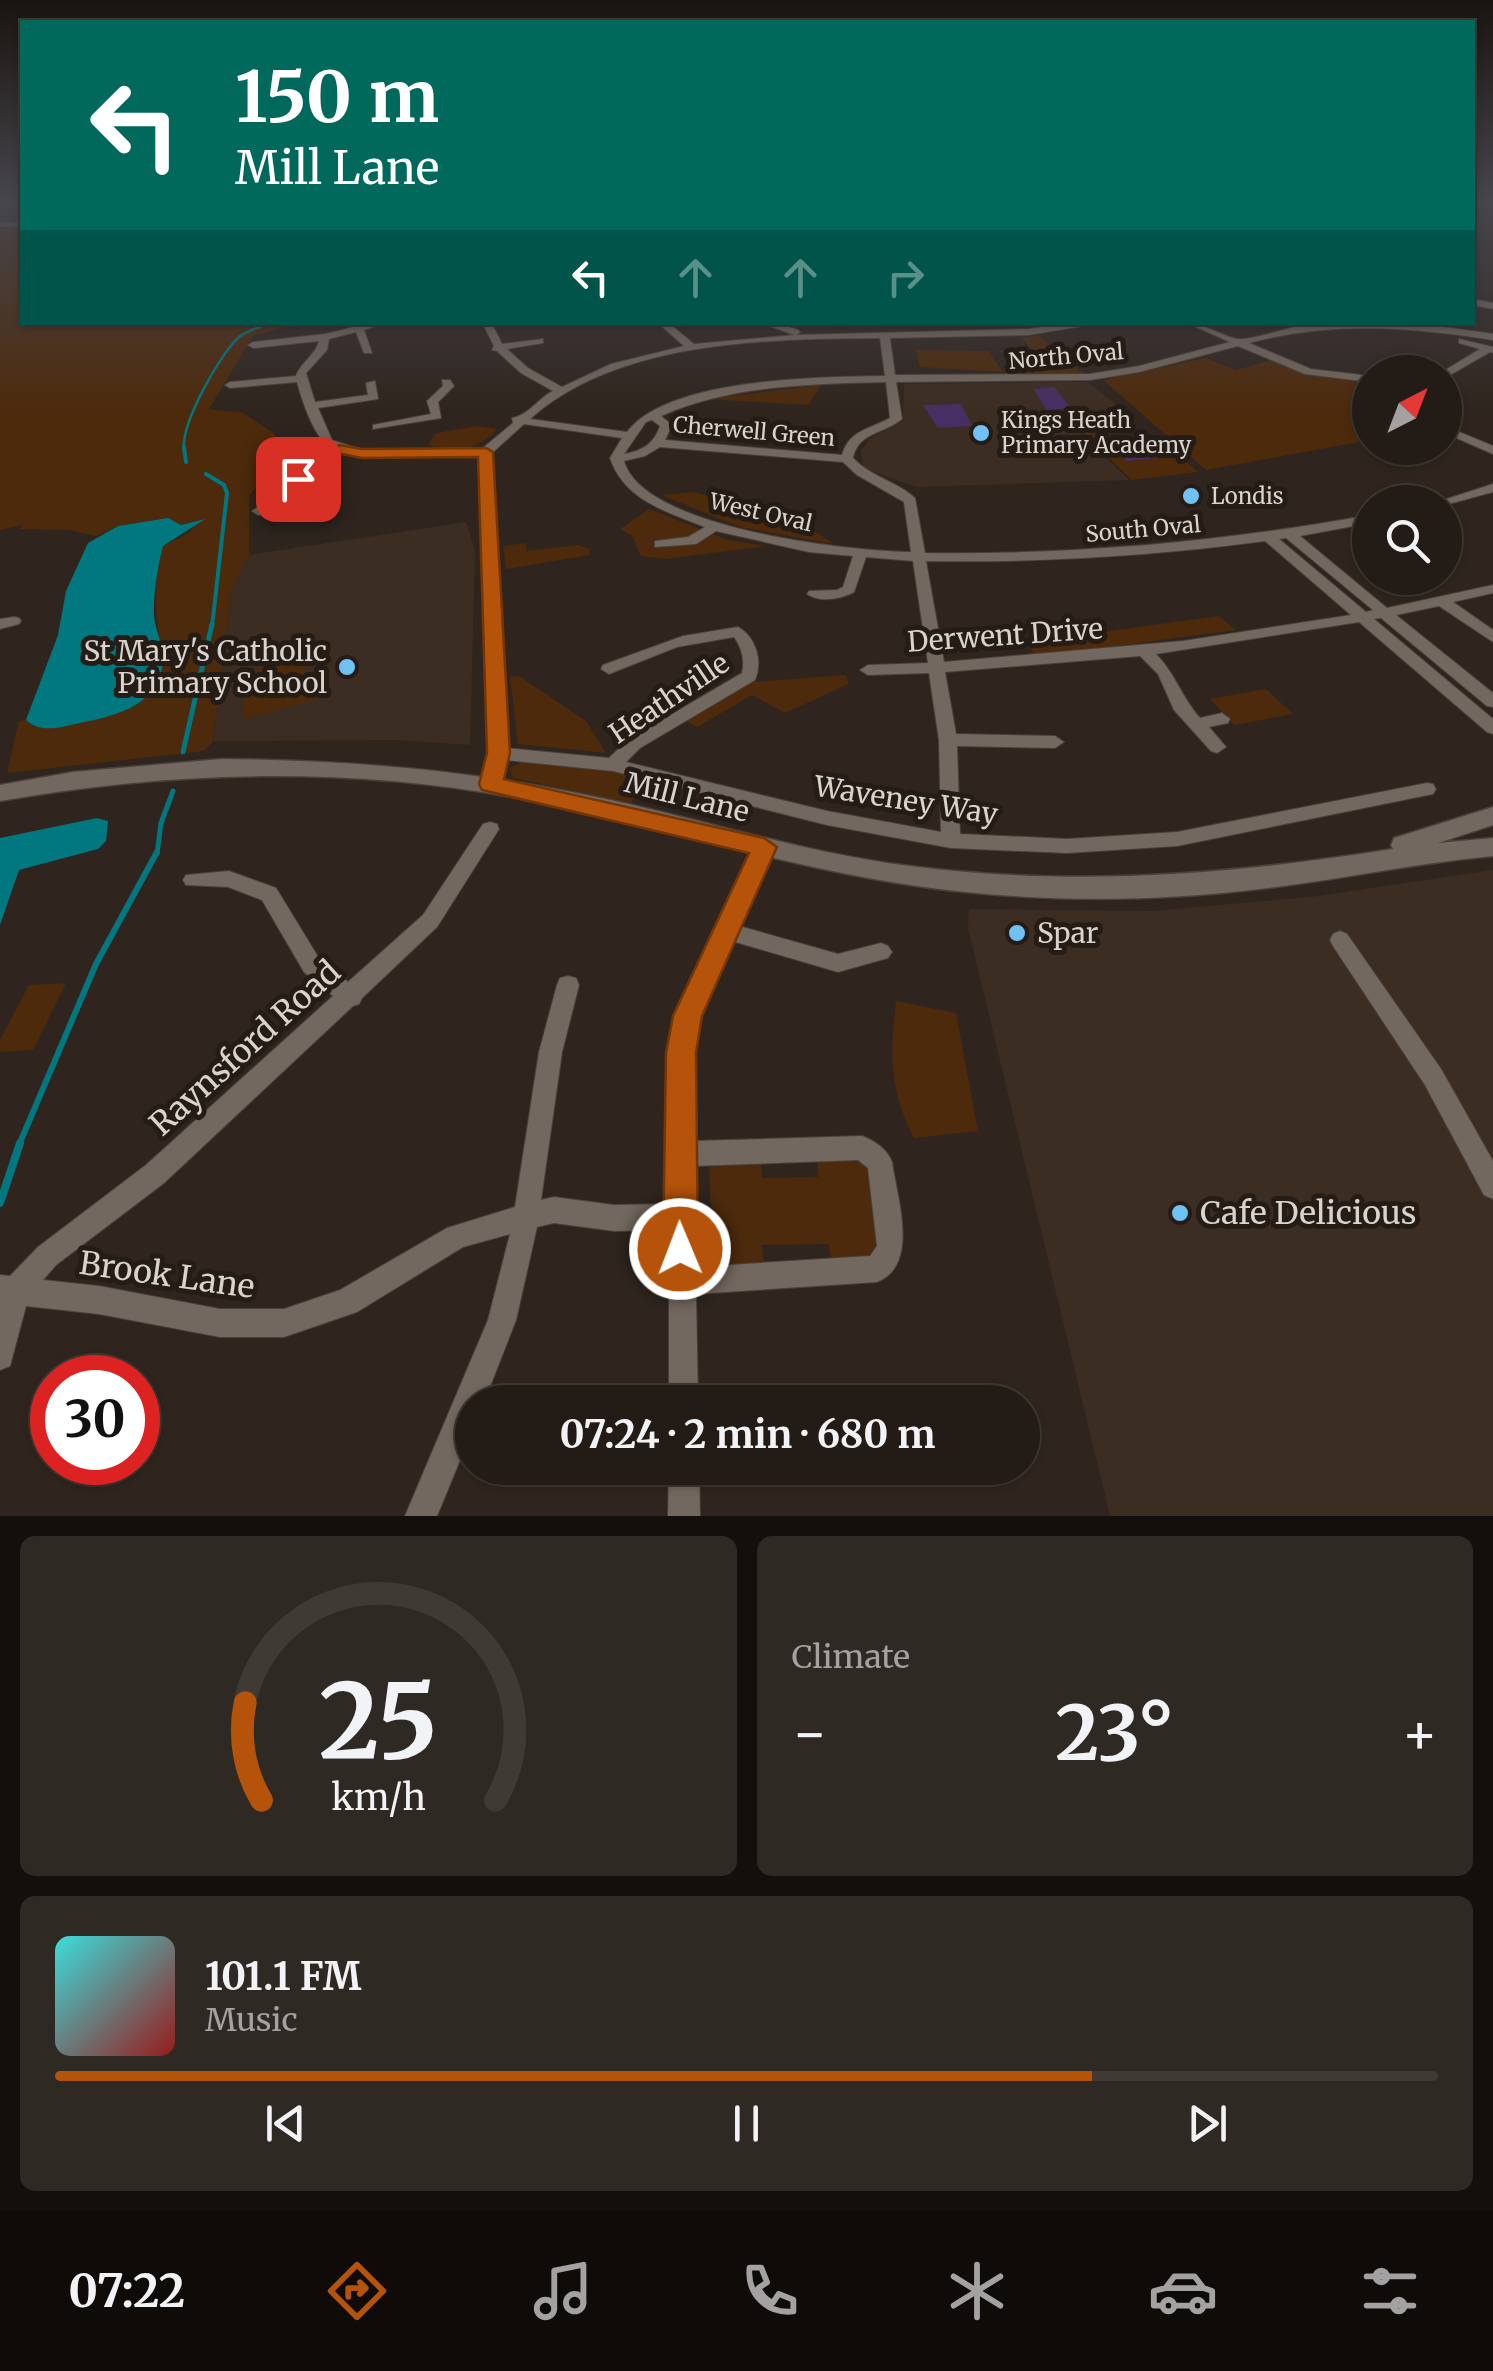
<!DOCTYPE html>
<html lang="en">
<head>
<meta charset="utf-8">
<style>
  :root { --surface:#231c16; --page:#2f2923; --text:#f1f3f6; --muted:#a3a1a1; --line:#403a35; --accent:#b45309 }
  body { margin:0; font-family:Merriweather,serif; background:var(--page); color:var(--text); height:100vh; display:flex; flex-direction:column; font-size:38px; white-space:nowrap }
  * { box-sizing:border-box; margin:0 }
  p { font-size:32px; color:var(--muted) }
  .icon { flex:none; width:55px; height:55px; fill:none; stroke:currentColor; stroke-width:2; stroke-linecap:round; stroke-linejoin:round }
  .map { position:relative; height:1516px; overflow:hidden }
  .panel { display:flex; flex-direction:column; gap:20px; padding:20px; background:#130f0c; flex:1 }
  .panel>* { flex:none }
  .banner { position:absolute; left:20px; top:20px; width:1455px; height:305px; border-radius:0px; box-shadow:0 2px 8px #0004,0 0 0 2px var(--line); background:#00695c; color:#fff; overflow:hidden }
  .needle { width:65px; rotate:42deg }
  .controls { position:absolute; left:1352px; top:355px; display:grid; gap:20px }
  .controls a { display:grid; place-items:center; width:110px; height:110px; border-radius:50%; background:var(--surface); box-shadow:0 2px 8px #0004,0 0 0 2px var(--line); font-size:50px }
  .speed { position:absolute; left:30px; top:1355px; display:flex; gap:20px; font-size:50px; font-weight:700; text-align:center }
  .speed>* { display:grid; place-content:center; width:130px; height:130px; border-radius:50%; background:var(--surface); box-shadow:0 2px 8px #0004,0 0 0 2px var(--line); line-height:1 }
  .speed .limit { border:15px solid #d22; background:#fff; color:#111 }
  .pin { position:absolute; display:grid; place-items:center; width:85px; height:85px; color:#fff; margin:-42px; border-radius:20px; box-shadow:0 5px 15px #0006 }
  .me { position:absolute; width:110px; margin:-55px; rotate:359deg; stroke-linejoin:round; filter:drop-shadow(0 0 8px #0008) }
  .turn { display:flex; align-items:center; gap:35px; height:210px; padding:0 50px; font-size:45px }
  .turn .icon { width:130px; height:130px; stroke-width:2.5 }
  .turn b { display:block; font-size:70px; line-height:85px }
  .lanes { display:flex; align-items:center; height:95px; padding:0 50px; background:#0003; justify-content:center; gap:50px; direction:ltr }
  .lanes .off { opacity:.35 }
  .big { font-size:75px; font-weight:700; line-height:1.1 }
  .panel .widget { flex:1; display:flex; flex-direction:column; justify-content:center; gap:15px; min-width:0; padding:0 35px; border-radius:15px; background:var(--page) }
  .panel .dial { align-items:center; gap:0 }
  .dial svg { height:260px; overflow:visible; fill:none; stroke:var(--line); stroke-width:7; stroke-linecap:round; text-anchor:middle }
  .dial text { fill:var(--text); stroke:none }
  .song { display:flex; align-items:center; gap:30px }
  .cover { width:120px; height:120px; border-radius:15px; background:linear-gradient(135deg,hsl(180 70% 55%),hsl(0 70% 35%)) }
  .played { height:10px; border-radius:5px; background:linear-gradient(90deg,var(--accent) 75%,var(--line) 75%) }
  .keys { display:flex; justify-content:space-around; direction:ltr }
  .heat { display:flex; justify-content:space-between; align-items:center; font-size:55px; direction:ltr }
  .panel .tiles { flex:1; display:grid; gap:20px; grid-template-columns:1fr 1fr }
  .widget:last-child { grid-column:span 2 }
  .trip { position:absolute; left:455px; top:1385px; width:585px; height:100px; border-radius:50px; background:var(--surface); box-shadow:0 2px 8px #0004,0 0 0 2px var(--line); font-weight:700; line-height:100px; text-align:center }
  .dock { display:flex; height:160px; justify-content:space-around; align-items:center; background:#0e0b09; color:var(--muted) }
  .dock .icon { width:70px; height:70px }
  .dock .active { color:var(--accent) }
  .dock b { font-size:45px; color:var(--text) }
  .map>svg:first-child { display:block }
  .built { fill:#3c2d22 }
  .green { fill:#4d2a0c }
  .water { fill:#017780 }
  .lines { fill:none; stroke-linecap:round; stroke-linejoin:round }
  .stream-far4 { stroke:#017780; stroke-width:2.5 }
  .stream-far3 { stroke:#017780; stroke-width:4 }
  .stream-far2 { stroke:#017780; stroke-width:5 }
  .stream-far1 { stroke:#017780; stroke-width:6 }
  .stream { stroke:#017780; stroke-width:8 }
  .building { fill:#462f62 }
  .minor-casing { stroke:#49413b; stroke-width:2 }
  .tertiary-casing { stroke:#49413b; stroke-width:3 }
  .minor { fill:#73685f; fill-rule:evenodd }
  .tertiary { fill:#73685f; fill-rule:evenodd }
  .route { fill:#b45309; stroke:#753606; stroke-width:2.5 }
  .poi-dot { fill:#70c1f4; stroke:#251c15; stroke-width:4 }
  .labels { text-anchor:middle; stroke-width:10; stroke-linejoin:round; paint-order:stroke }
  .far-street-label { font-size:22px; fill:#d9d3ce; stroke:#251c15 }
  .far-poi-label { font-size:22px; fill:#d9d3ce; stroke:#251c15; text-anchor:start }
  .street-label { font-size:28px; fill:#d9d3ce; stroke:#251c15 }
  .poi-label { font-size:28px; fill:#d9d3ce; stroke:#251c15; text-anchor:end }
  .near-street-label { font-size:32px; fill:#d9d3ce; stroke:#251c15 }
  .near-poi-label { font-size:32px; fill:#d9d3ce; stroke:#251c15; text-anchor:start }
</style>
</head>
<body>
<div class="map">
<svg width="1493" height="1516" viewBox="0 0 1493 1516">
  <rect width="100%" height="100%" fill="#2f251e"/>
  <path class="built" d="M1087,382L1130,415L1070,423L1129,480L916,487L863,468L861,451L869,439L903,421L904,384Z
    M466,522L475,551L470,745L398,740L213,741L231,590L249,555Z
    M1493,870V1516H1110L968,928L969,909L1150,911L1311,897Z"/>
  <path class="green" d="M0,228H22V322L301,323L253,336L209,409L243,413L275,434L277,449L270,469L249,496V555L231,590L213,741L204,751L7,773L19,721L26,720L34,727L163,661C156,623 152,584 163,546L189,533L199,520L180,525L168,518L118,526L96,536L69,530L19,529L22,525L0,530Z
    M1039,336L1084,374L1028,377L1012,354L994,351L1032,350L1021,337Z
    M916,350L988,351L1003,372L920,367Z
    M1206,358L1236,370L1271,360L1314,376L1370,382V440L1206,470L1103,380Z
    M821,385L808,405L706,399Z
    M1091,421L1100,429L1093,432L1104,442L1158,436L1198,472L1132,480L1073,423Z
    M478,426L497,429C479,450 452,454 428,445L436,433Z
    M694,492L804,524L834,544L740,527L661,495Z
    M649,509L728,540L765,546L665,559L641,556L632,536L620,529Z
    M525,543L527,551L578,545L589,549V555L506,569L503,546Z
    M1219,616L1236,630L1035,657L1028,642Z
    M299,654L317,699L243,720L245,673Z
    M846,675L849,684L785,713L752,695L697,727L684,720L751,682Z
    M519,676L586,721L606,753L518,744L510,677Z
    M1266,689L1293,714L1234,725L1210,699Z
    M524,761L589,766L645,778L631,803L513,778L509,768Z
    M66,983L33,1050L0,1052V1040L29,985Z
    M896,1001L956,1013L978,1131L914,1138C889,1088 890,1057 896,1001Z
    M861,1158L872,1168L881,1242L864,1260H832L828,1244L762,1245L764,1267L714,1269L709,1167L761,1162L762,1178L818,1177V1161Z"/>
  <path class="water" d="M168,518L181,525L205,519L163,546C158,565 153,596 154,615C155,630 164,646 163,661C160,704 119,715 84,722C65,726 42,735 26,720L58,635L66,591L88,543L118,526Z
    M97,818L108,821L106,841L98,849L19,870L0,925V838Z"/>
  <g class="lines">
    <path class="stream-far4" d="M184,449C181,424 219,355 239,337C247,330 264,326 275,322"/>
    <path class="stream-far3" d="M184,447L186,462
      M206,474L224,485L227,493L212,627"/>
    <path class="stream-far2" d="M183,752L212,624
      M157,854L161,823L173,791"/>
    <path class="stream-far1" d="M19,1145L96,964L157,852"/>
    <path class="stream" d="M0,1203L20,1143"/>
  </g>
  <path class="building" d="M1054,387L1071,408L1046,410L1034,389Z
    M961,404L972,426L938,428L923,405Z
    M1146,436L1170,457L1127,461L1105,440Z"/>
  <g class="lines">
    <g class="minor-casing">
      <path id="minor" d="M22,222V226L0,227V223Z
        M1472,299L1493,303V309L1472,305Z
        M370,322H387L364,330L372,353H364L356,332L329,339L327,350L306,373L315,402L368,395L366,383L375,381L378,399L318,408L332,440L363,450L483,448L513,423L512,418C527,416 539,398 553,391L521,373L497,351L492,350L494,346L482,322H491L502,344L543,339V343L507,349L528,368L562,387L611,364L684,346L657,322H667L694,344L795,335L758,322H774L798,330L800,332L796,335L1028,329L1078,322H1108L1028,335L890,338L895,375L1090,374L1139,366L1230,342L1185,322C1205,322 1227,341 1244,339C1267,336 1290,326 1313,324C1373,317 1434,325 1493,334V340C1410,327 1331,321 1249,343L1311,369L1370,376V382L1305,374L1238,346L1139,372L1090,380L896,382L902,419C884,434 858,432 853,458C871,477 896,481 915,498L925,553C1075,555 1222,542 1370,515V523L1300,536L1387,608L1493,585V593L1453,602L1493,630V642L1439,606L1396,615L1493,693V707L1487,706L1381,618L1374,619L1493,719V734L1487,732L1359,622L1156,654C1175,673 1182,698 1200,718L1222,713L1230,719L1228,723L1209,727L1226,747L1217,753L1211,751L1174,710L1158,674L1140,656L945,672L956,734L1055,736L1064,742L1055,748L957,746L960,834L1067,839L1177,832L1427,783L1433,784L1436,789L1433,794L1177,846L1067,853L951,848L827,825L613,771L505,760L497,790H485L482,785L489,753L480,456L362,458L343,451L294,488L291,510L258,515L252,511L258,507L280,504L284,484L333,448C315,442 302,400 297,382L230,388L225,385L230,382L296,376C300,363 316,355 319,341L253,348L248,345L253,342L325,334L354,327L355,324ZM880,338L885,376C818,377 668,378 627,432L530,419C618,340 768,339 880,338ZM886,382L890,418C870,429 849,430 842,455L665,440L672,425L661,416C731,385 810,384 886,382ZM652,420L660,426C654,444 642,451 624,454L646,422ZM524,424L622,438L610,458C624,500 667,512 705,527L688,537L655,541V547L696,544L716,531L809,552L853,556L843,587L837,590L809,591L807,594C819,603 841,599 854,592L866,557L913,561L928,663L868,665L860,670L868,675L929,673L939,740L941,832L827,811L626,762L640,748L755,680C763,661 756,637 738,627L683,636L603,665L601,669L609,674L677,647L734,637C742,648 745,660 742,673L628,740L609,758L506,748L492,453ZM660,447L843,462L857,475L904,502L911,552C850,551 643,529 624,461L645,456ZM1286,538L1373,610L1366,612L1279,539ZM1265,541L1351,615L1183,641L944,662L926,561C1040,563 1153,556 1265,541Z
        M1459,339L1493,347V353L1490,352L1445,378V372H1442L1480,349L1459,343Z
        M442,380H450L454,386L438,402L441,418L373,429V425L431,414L427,401L443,386Z
        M1445,426L1493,446V454L1445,433Z
        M1493,484V492L1445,505V502H1437Z
        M14,617L19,618L21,621L19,624L0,629V619Z
        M490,822L497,824L499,829L437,927L362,998L359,1004L353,1006L164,1183L56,1265L43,1280L99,1286L220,1309H284L340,1290L447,1228L515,1207L539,1052L557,985L560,978L568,976L576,978L579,985L562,1052L541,1200L554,1197L614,1205L669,1204L670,1053L676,1015L755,847L758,842H772L775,847L739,926L838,954L881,943L888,946L892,952L888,958L838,972L732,941L698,1015L692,1053L694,1141L862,1136C875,1141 887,1149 892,1162C897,1198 920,1265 877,1282L696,1294L698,1402H669V1230L614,1231L554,1223L537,1227L516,1320L484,1402H472V1431L437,1516H405L488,1320L510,1234L463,1247L357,1312L284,1337H220L99,1314L26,1306L10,1366L0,1370V1275L10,1276L38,1247L146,1165L333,996L304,972L262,900L228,887L186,885L183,880L186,875L229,871L276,888L320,960L348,982L423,915L483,824ZM858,1160L868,1168L877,1246L870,1256L696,1267L694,1166Z
        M1340,931L1347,934L1441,1069L1493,1161V1199L1484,1195L1425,1085L1333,946L1330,940L1333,934Z
        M669,1468H699L700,1516H668Z"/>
    </g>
    <g class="tertiary-casing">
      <path id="tertiary" d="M222,759C347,760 469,770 591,796C691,816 787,848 887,863C1061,888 1221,876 1393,849L1391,845L1394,838L1493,807V825L1438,843L1493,838V856C1415,863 1338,880 1260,889C1162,901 1063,902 965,892C816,877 674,829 528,800C353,766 175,770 0,801V785L73,772Z"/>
    </g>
    <use href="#minor" class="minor"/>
    <use href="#tertiary" class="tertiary"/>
  </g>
  <linearGradient id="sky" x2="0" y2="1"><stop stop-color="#1a1410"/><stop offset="0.49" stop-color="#47464c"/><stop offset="1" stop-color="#47464c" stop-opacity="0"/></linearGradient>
  <rect width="1493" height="412" fill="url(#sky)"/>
  <path class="route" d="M339,445L362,449L486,448L493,452L510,753L504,779L764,838L777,847L702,1016L696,1053L698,1249L692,1261L680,1266L668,1261L663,1249L666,1053L673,1016L749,853L482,790L479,784L487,753L478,457L362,458L342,454L304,482H292V476Z"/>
  <g class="poi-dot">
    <circle cx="981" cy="433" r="10"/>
    <circle cx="1191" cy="496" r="10"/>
    <circle cx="347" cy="667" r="10"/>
    <circle cx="1017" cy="933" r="10"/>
    <circle cx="1180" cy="1213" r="10"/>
  </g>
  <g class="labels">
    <g class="far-street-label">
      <text transform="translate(1066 356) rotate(-5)" y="8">North Oval</text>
      <text transform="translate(754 431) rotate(5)" y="8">Cherwell Green</text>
      <text transform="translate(761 512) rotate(13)" y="8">West Oval</text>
      <text transform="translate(1143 529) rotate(-5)" y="8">South Oval</text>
    </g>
    <g class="far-poi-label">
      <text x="1001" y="428">Kings Heath<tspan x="1001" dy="25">Primary Academy</tspan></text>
      <text x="1211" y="504">Londis</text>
    </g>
    <g class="street-label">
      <text transform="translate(1005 635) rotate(-4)" y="10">Derwent Drive</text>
      <text transform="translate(669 698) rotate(-34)" y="10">Heathville</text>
      <text transform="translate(687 797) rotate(14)" y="10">Mill Lane</text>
      <text transform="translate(906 800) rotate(9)" y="10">Waveney Way</text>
    </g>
    <g class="poi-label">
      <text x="327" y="661">St Mary's Catholic<tspan x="327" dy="32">Primary School</tspan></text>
      <text x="1037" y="943" text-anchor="start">Spar</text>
    </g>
    <g class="near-street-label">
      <text transform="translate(245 1048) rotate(-42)" y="11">Raynsford Road</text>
      <text transform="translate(167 1275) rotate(8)" y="11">Brook Lane</text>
    </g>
    <g class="near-poi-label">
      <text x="1200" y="1224">Cafe Delicious</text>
    </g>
  </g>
</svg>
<div class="controls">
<a><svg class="needle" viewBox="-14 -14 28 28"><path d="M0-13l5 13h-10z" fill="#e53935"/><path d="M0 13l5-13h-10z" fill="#a3a1a1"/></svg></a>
<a><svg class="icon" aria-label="search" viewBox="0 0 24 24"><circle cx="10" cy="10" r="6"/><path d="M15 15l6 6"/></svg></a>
</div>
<div class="speed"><div class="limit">30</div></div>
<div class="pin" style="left:298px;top:479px;background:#d93025"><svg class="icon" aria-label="arrive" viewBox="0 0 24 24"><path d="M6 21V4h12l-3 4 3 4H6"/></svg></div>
<svg class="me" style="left:680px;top:1249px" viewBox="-20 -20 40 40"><circle r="17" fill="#b45309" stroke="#fff" stroke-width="3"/><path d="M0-11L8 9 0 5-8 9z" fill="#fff"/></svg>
<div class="trip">07:24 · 2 min · 680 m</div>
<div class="banner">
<div class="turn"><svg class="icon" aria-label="left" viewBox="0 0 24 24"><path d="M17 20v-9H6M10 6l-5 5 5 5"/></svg><div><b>150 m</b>Mill Lane</div></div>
<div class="lanes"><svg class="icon" aria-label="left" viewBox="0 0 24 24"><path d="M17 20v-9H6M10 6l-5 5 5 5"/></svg><svg class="icon off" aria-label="ahead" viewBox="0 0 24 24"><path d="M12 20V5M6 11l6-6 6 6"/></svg><svg class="icon off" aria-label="ahead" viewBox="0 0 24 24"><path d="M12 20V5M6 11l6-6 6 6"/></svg><svg class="icon off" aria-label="right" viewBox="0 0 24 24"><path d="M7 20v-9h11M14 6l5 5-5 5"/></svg></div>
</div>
</div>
<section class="panel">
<div class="tiles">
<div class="widget dial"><svg viewBox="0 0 100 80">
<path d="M14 69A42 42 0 1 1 86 69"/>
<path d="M14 69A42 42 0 0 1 9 39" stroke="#b45309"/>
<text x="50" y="56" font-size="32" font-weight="700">25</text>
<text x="50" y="72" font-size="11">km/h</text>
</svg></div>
<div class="widget"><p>Climate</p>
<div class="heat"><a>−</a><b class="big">23°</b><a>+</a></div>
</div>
<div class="widget">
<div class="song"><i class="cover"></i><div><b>101.1 FM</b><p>Music</p></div></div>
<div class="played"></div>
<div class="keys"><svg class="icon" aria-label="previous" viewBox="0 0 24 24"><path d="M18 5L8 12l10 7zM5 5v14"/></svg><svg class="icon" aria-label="pause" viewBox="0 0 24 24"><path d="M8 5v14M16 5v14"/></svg><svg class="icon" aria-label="next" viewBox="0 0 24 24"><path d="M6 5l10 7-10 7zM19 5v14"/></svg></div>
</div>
</div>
</section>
<nav class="dock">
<b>07:22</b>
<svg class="icon active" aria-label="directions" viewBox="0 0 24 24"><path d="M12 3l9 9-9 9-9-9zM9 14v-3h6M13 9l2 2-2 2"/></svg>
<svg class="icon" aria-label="music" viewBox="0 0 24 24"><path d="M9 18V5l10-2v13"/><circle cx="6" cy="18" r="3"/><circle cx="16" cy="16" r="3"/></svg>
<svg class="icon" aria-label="phone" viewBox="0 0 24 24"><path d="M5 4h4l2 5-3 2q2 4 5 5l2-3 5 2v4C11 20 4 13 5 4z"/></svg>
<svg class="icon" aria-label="climate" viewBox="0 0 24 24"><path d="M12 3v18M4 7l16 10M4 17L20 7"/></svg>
<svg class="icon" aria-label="car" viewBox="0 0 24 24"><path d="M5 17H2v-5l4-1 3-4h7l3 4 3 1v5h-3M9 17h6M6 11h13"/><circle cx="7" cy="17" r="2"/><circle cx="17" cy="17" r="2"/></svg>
<svg class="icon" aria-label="filters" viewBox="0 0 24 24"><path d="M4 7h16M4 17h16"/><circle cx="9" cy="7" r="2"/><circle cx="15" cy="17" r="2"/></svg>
</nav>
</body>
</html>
